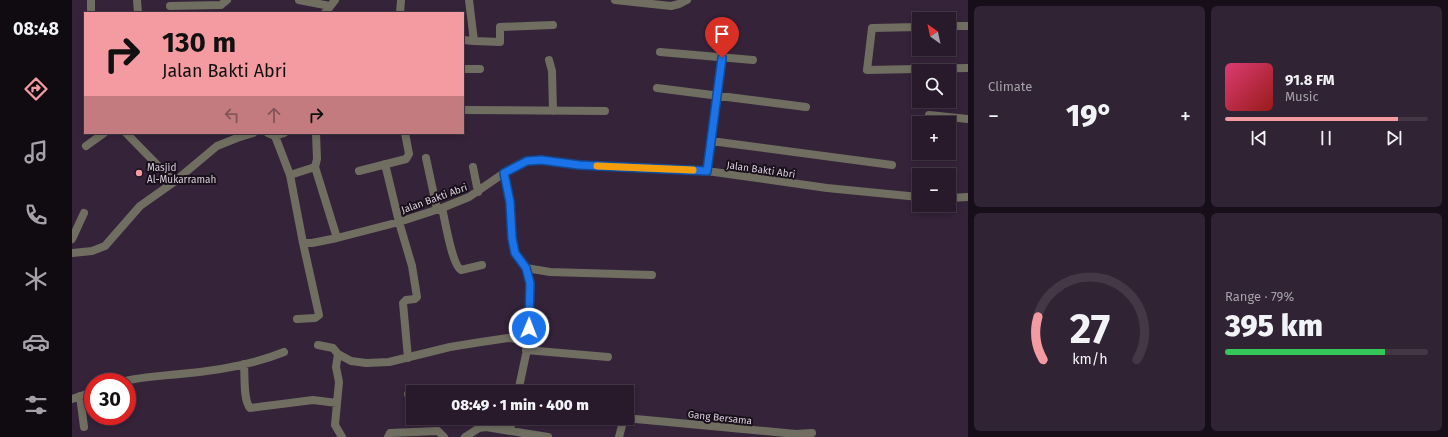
<!DOCTYPE html>
<html lang="en">
<head>
<meta charset="utf-8">
<style>
  :root { --surface:#281a2b; --page:#302333; --text:#f1f3f6; --muted:#a5a1a9; --line:#443847; --accent:#f49aa1 }
  body { margin:0; font-family:"Fira Sans",sans-serif; background:var(--page); color:var(--text); height:100vh; display:flex; flex-direction:column; font-size:15px; white-space:nowrap }
  * { box-sizing:border-box; margin:0 }
  p { font-size:13px; color:var(--muted) }
  .icon { flex:none; width:22px; height:22px; fill:none; stroke:currentColor; stroke-width:2; stroke-linecap:round; stroke-linejoin:round }
  .map { position:relative; flex:1; overflow:hidden }
  .panel { display:flex; flex-direction:column; gap:6px; padding:6px; background:#160e18; width:480px }
  .panel>* { flex:none }
  .banner { position:absolute; left:12px; top:12px; width:380px; height:122px; border-radius:0px; box-shadow:0 2px 6px #0003,0 0 0 1px var(--line); background:#f49aa1; color:#111; overflow:hidden }
  .needle { width:26px; rotate:327deg }
  .buttons { position:absolute; left:840px; top:12px; display:grid; gap:8px }
  .buttons a { display:grid; place-items:center; width:44px; height:44px; border-radius:0px; background:var(--surface); box-shadow:0 2px 6px #0003,0 0 0 1px var(--line); font-size:20px }
  .speed { position:absolute; left:12px; top:373px; display:flex; gap:8px; font-size:20px; font-weight:700; text-align:center }
  .speed>* { display:grid; place-content:center; width:52px; height:52px; border-radius:50%; background:var(--surface); box-shadow:0 2px 6px #0003,0 0 0 1px var(--line); line-height:1 }
  .speed .limit { border:6px solid #d22; background:#fff; color:#111 }
  .pin { position:absolute; display:grid; place-items:center; width:34px; height:34px; color:#fff; margin:-41px -17px; border-radius:50% 50% 50% 0; rotate:-45deg; box-shadow:0 0 4px #0007 }
  .pin .icon { rotate:45deg }
  .me { position:absolute; width:44px; margin:-22px; rotate:1deg; stroke-linejoin:round; filter:drop-shadow(0 0 3px #0008) }
  .turn { display:flex; align-items:center; gap:14px; height:84px; padding:0 12px; font-size:18px }
  .turn .icon { width:52px; height:52px; stroke-width:2.5 }
  .turn b { display:block; font-size:28px; line-height:34px }
  .lanes { display:flex; align-items:center; height:38px; padding:0 12px; background:#0003; justify-content:center; gap:20px; direction:ltr }
  .lanes .off { opacity:.35 }
  .big { font-size:30px; font-weight:800; line-height:1.1 }
  .panel .widget { flex:1; display:flex; flex-direction:column; justify-content:center; gap:6px; min-width:0; padding:0 14px; border-radius:6px; background:var(--page) }
  .panel .dial { align-items:center; gap:0 }
  .dial svg { height:104px; overflow:visible; fill:none; stroke:var(--line); stroke-width:7; stroke-linecap:round; text-anchor:middle }
  .dial text { fill:var(--text); stroke:none }
  .song { display:flex; align-items:center; gap:12px }
  .cover { width:48px; height:48px; border-radius:6px; background:linear-gradient(135deg,hsl(340 70% 55%),hsl(0 70% 35%)) }
  .played { height:4px; border-radius:2px; background:linear-gradient(90deg,var(--accent) 85%,var(--line) 85%) }
  .keys { display:flex; justify-content:space-around; direction:ltr }
  .heat { display:flex; justify-content:space-between; align-items:center; font-size:22px; direction:ltr }
  .charge { height:6px; border-radius:3px; background:linear-gradient(90deg,#34c759 79%,var(--line) 0) }
  .panel .tiles { flex:1; display:grid; gap:6px; grid-template-columns:repeat(2,1fr) }
  .trip { position:absolute; left:334px; top:385px; width:228px; height:40px; border-radius:0px; background:var(--surface); box-shadow:0 2px 6px #0003,0 0 0 1px var(--line); font-weight:800; line-height:40px; text-align:center }
  main { display:flex; flex:1; min-height:0 }
  .tab-bar { display:flex; flex-direction:column; width:72px; justify-content:space-around; align-items:center; background:#100a11; color:var(--muted) }
  .tab-bar .icon { width:28px; height:28px }
  .tab-bar .on { color:var(--accent) }
  .tab-bar b { font-size:18px; color:var(--text) }
  .map>svg:first-child { display:block }
  .lines { fill:none; stroke-linecap:round; stroke-linejoin:round }
  .minor { stroke:#706e61; stroke-width:8 }
  .route-casing { stroke:#114b97; stroke-width:10 }
  .route { stroke:#1a73e8; stroke-width:7 }
  .slow { stroke:#f59e0b; stroke-width:7 }
  .poi-dot { fill:#f49aa1; stroke:#18101a; stroke-width:1.5 }
  .labels { text-anchor:middle; stroke-width:4; stroke-linejoin:round; paint-order:stroke }
  .poi-label { font-size:10px; fill:#dbd0de; stroke:#18101a; text-anchor:start }
  .street-label { font-size:10px; fill:#dbd0de; stroke:#18101a }
</style>
</head>
<body>
<main>
<nav class="tab-bar">
<b>08:48</b>
<svg class="icon on" aria-label="directions" viewBox="0 0 24 24"><path d="M12 3l9 9-9 9-9-9zM9 14v-3h6M13 9l2 2-2 2"/></svg>
<svg class="icon" aria-label="music" viewBox="0 0 24 24"><path d="M9 18V5l10-2v13"/><circle cx="6" cy="18" r="3"/><circle cx="16" cy="16" r="3"/></svg>
<svg class="icon" aria-label="phone" viewBox="0 0 24 24"><path d="M5 4h4l2 5-3 2q2 4 5 5l2-3 5 2v4C11 20 4 13 5 4z"/></svg>
<svg class="icon" aria-label="climate" viewBox="0 0 24 24"><path d="M12 3v18M4 7l16 10M4 17L20 7"/></svg>
<svg class="icon" aria-label="car" viewBox="0 0 24 24"><path d="M5 17H2v-5l4-1 3-4h7l3 4 3 1v5h-3M9 17h6M6 11h13"/><circle cx="7" cy="17" r="2"/><circle cx="17" cy="17" r="2"/></svg>
<svg class="icon" aria-label="filters" viewBox="0 0 24 24"><path d="M4 7h16M4 17h16"/><circle cx="9" cy="7" r="2"/><circle cx="15" cy="17" r="2"/></svg>
</nav>
<div class="map">
<svg width="896" height="437" viewBox="0 0 896 437">
  <rect width="100%" height="100%" fill="#352339"/>
  <g class="lines">
    <path class="minor" d="M19,0V13
      M65,0L66,13
      M227,0L258,6
      M397,0L402,41L428,42V27L481,25
      M543,0L599,6L607,4L615,0
      M98,6L149,5L155,0
      M253,13L263,0
      M328,13L329,0
      M877,26H896
      M847,27L800,28L795,70L896,68
      M391,40L402,41
      M588,52L681,60
      M477,60L480,71L481,111
      M391,69H408
      M585,88L734,107
      M391,110L533,111
      M857,115L896,119
      M54,133L102,182
      M196,133L203,136L218,175L231,243H240L265,238L327,222L370,208L397,197L432,173L444,166L455,161L469,160L507,165L635,171L755,188L847,197
      M244,133L245,159L243,167L265,238
      M203,136L212,133
      M639,141L820,165
      M14,146L32,133
      M354,158L365,209
      M313,164L327,222L340,266L345,297L343,299L334,300L331,303L336,358
      M401,167L406,192
      M287,171L334,159L337,154L333,133
      M635,171L650,58
      M432,173L438,202L440,237L443,253L454,268L458,283L457,340L446,392
      M218,175L243,167
      M877,198L896,197
      M370,208C373,220 380,265 389,270L410,265
      M0,239L12,213
      M0,253L20,251L33,246L68,206L102,182L139,151L145,146L165,138L181,133
      M454,268L478,272L580,275
      M225,319L243,318L247,315L231,243
      M246,345L261,348L266,354L279,361L294,363L317,362L378,347L409,342L436,338L457,340
      M454,350L536,357
      M172,364C173,376 171,400 178,408L241,400L265,403L263,425L270,437
      M48,382C68,377 88,376 108,374C144,371 180,365 212,352
      M398,392L400,388L419,392
      M336,394H341
      M8,396L12,427
      M0,399L21,392
      M265,403L267,382L264,367L266,354
      M553,418L724,434L740,433
      M438,431L440,418
      M316,437L318,433L366,431L372,437
      M393,437L407,428L414,427L476,437
      M547,437L552,418"/>
  </g>
  <g class="lines">
    <g class="route-casing">
      <path id="route" d="M457,328L458,283L454,268L443,253L440,238L438,202L432,173L455,161L469,160L507,165L635,171L650,58"/>
    </g>
    <use href="#route" class="route"/>
    <path class="slow" d="M525,166L621,170"/>
  </g>
  <circle class="poi-dot" cx="67" cy="173" r="4"/>
  <g class="labels">
    <g class="poi-label">
      <text x="75" y="171">Masjid<tspan x="75" dy="12">Al-Mukarramah</tspan></text>
    </g>
    <g class="street-label">
      <text transform="translate(689 169) rotate(8)" y="4">Jalan Bakti Abri</text>
      <text transform="translate(362 198) rotate(-20)" y="4">Jalan Bakti Abri</text>
      <text transform="translate(648 417) rotate(6)" y="4">Gang Bersama</text>
    </g>
  </g>
</svg>
<div class="buttons">
<a><svg class="needle" viewBox="-14 -14 28 28"><path d="M0-13l5 13h-10z" fill="#e53935"/><path d="M0 13l5-13h-10z" fill="#a5a1a9"/></svg></a>
<a><svg class="icon" aria-label="search" viewBox="0 0 24 24"><circle cx="10" cy="10" r="6"/><path d="M15 15l6 6"/></svg></a>
<a>+</a>
<a>−</a>
</div>
<div class="speed"><div class="limit">30</div></div>
<div class="pin" style="left:650px;top:58px;background:#d93025"><svg class="icon" aria-label="arrive" viewBox="0 0 24 24"><path d="M6 21V4h12l-3 4 3 4H6"/></svg></div>
<svg class="me" style="left:457px;top:328px" viewBox="-20 -20 40 40"><circle r="17" fill="#1a73e8" stroke="#fff" stroke-width="3"/><path d="M0-11L8 9 0 5-8 9z" fill="#fff"/></svg>
<div class="trip">08:49 · 1 min · 400 m</div>
<div class="banner">
<div class="turn"><svg class="icon" aria-label="right" viewBox="0 0 24 24"><path d="M7 20v-9h11M14 6l5 5-5 5"/></svg><div><b>130 m</b>Jalan Bakti Abri</div></div>
<div class="lanes"><svg class="icon off" aria-label="left" viewBox="0 0 24 24"><path d="M17 20v-9H6M10 6l-5 5 5 5"/></svg><svg class="icon off" aria-label="ahead" viewBox="0 0 24 24"><path d="M12 20V5M6 11l6-6 6 6"/></svg><svg class="icon" aria-label="right" viewBox="0 0 24 24"><path d="M7 20v-9h11M14 6l5 5-5 5"/></svg></div>
</div>
</div>
<section class="panel">
<div class="tiles">
<div class="widget"><p>Climate</p>
<div class="heat"><a>−</a><b class="big">19°</b><a>+</a></div>
</div>
<div class="widget">
<div class="song"><i class="cover"></i><div><b>91.8 FM</b><p>Music</p></div></div>
<div class="played"></div>
<div class="keys"><svg class="icon" aria-label="previous" viewBox="0 0 24 24"><path d="M18 5L8 12l10 7zM5 5v14"/></svg><svg class="icon" aria-label="pause" viewBox="0 0 24 24"><path d="M8 5v14M16 5v14"/></svg><svg class="icon" aria-label="next" viewBox="0 0 24 24"><path d="M6 5l10 7-10 7zM19 5v14"/></svg></div>
</div>
<div class="widget dial"><svg viewBox="0 0 100 80">
<path d="M14 69A42 42 0 1 1 86 69"/>
<path d="M14 69A42 42 0 0 1 10 36" stroke="#f49aa1"/>
<text x="50" y="56" font-size="32" font-weight="700">27</text>
<text x="50" y="72" font-size="11">km/h</text>
</svg></div>
<div class="widget"><p>Range · 79%</p><b class="big">395 km</b><div class="charge"></div></div>
</div>
</section>
</main>
</body>
</html>
